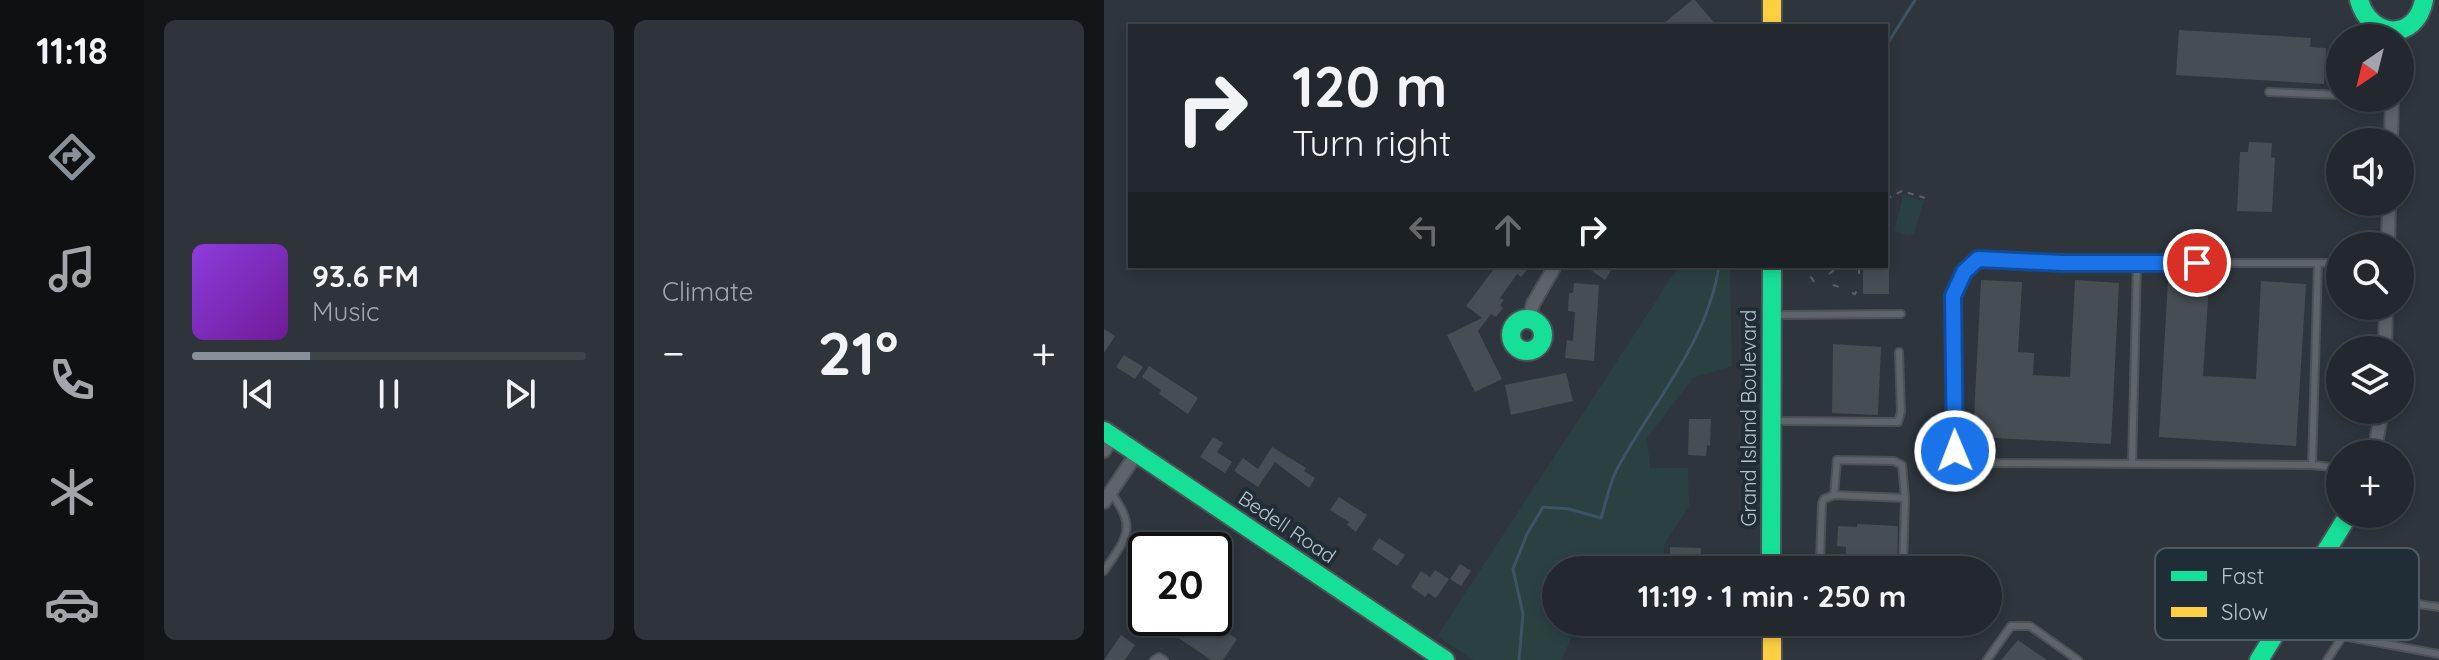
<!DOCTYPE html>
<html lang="en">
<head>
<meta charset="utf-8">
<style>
  :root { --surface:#22282d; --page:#2e3439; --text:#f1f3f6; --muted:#a2a6aa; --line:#3f4449; --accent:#88919a }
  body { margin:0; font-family:Quicksand,sans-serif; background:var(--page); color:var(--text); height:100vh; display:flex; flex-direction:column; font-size:30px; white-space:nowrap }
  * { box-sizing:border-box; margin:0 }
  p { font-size:26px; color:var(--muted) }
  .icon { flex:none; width:44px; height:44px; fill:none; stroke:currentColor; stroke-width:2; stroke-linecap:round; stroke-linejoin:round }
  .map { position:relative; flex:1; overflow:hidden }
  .sheet { display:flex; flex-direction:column; gap:20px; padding:20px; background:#131619; width:960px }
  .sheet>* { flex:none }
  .top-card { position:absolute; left:24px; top:24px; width:760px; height:244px; border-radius:0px; box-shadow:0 4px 12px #0003,0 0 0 2px var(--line); background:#22282d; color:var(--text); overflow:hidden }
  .needle { width:52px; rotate:215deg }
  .buttons { position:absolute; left:1222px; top:24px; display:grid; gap:16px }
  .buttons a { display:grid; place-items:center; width:88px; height:88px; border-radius:50%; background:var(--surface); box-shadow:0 4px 12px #0003,0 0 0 2px var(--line); font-size:40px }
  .speed { position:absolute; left:24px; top:532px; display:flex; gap:16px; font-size:40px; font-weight:700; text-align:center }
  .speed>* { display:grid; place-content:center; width:104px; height:104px; border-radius:50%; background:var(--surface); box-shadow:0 4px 12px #0003,0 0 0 2px var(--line); line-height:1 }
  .speed .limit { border:4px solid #111; border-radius:12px; background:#fff; color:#111 }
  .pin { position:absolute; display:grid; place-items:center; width:68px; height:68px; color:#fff; margin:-34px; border:4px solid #fff; border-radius:50%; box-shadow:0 2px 8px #0007 }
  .me { position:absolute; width:88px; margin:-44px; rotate:359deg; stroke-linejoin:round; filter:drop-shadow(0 0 6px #0008) }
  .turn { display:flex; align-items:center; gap:28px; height:168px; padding:0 32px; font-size:36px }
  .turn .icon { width:104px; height:104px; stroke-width:2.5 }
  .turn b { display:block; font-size:56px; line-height:68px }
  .lanes { display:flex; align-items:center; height:76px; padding:0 32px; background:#0003; justify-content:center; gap:40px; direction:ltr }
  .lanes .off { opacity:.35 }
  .big { font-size:60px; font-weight:700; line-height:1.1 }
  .sheet .widget { flex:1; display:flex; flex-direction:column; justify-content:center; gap:12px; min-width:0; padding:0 28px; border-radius:12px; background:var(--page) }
  .song { display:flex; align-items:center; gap:24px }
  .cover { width:96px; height:96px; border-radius:12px; background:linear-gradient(135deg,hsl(270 70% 55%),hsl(280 70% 35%)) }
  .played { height:8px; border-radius:4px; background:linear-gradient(90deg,var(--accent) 30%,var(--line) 30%) }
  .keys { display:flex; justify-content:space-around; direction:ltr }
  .heat { display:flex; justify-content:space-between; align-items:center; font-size:44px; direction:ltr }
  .sheet .tiles { flex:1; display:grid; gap:20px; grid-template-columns:repeat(2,1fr) }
  .trip { position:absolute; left:438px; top:556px; width:460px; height:80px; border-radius:40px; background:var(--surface); box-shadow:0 4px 12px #0003,0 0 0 2px var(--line); font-weight:700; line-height:80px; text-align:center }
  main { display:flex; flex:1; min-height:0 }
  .tab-bar { display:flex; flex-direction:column; width:144px; justify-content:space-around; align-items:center; background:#0e1012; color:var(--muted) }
  .tab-bar .icon { width:56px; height:56px }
  .tab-bar .on { color:var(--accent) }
  .tab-bar b { font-size:36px; color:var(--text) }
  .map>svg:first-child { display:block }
  .green { fill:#2b4141 }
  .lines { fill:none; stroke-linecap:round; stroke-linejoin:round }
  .stream { stroke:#3d5466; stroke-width:3 }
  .building { fill:#474e53 }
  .lane-casing { stroke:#4c5156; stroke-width:10 }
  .street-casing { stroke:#4c5156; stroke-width:16 }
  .fast-casing { stroke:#4c5156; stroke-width:22 }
  .slow-casing { stroke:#4c5156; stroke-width:22 }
  .path { stroke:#5b6266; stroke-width:2; stroke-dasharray:6 6; stroke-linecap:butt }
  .lane { stroke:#5e646a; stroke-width:6 }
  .street { stroke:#5e646a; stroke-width:12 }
  .fast { stroke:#16e098; stroke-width:18 }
  .slow { stroke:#ffcf43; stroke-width:18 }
  .route-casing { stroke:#114b97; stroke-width:20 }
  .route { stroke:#1a73e8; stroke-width:14 }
  .labels { text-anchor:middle; stroke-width:8; stroke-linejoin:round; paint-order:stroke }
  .street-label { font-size:20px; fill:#b9c3cc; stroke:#202d37 }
  .key { fill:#202d37; stroke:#4e5a64; stroke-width:2 }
  .key-label { font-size:22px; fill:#b9c3cc }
</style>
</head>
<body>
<main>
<nav class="tab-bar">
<b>11:18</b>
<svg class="icon on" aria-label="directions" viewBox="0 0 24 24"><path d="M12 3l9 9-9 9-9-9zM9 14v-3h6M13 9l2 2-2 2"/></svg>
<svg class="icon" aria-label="music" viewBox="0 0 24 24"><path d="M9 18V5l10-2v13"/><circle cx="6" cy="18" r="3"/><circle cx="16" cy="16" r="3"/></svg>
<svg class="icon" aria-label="phone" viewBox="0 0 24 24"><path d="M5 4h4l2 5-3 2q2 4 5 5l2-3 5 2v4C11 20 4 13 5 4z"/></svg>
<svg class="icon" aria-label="climate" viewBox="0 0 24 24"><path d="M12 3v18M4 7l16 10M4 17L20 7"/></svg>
<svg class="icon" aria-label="car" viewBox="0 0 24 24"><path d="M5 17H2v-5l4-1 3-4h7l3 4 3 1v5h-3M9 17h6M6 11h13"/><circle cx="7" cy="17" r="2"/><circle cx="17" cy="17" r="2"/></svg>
</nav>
<section class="sheet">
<div class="tiles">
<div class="widget">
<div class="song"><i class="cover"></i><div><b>93.6 FM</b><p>Music</p></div></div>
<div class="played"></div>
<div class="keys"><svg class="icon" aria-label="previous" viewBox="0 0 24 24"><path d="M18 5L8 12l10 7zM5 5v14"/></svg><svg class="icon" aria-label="pause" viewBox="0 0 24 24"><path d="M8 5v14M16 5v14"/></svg><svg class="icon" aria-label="next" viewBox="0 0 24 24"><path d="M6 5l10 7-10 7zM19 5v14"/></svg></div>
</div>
<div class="widget"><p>Climate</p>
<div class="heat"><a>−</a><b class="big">21°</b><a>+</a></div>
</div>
</div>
</section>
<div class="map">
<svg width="1335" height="660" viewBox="0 0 1335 660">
  <rect width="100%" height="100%" fill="#2e353c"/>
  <path class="green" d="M797,194L820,201L810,234L804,235L790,231L798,200Z
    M575,266H626L628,366L589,378L543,438L546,468H584L585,506L560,545V570H452V622H505L468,635L458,660H369L333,636Z"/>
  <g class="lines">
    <path class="stream" d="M782,46L811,0
      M415,660L419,614L409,569L423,534L439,507L465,509L497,518C502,503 505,485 512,471C548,403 603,344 615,266"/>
  </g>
  <path class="building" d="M588,0H591L613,26H557Z
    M1075,30L1207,38L1206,47L1222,48L1220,84L1072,75Z
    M1145,142L1168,143L1167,157L1171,158L1168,212L1133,211L1136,152H1144Z
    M392,266H426L417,277L413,274L396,298L400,300L396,305L399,308L392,317L387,314L374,331L398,379L371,392L343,335L378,318L362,306Z
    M481,266H510L501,280Z
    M759,266H785V294H759Z
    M877,280L918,282L914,352L930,353L929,375L966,377L971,280L1015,283L1007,444L869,437Z
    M1064,281L1105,284L1099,376L1152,379L1157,281L1202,284L1192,446L1055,437Z
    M470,283L495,285L490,361L461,358L463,340L469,341L471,312L464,311L465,293H469Z
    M0,329L11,336L0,353Z
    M729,344L777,347L774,415L728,413Z
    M20,355L39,367L31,379L12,367Z
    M45,366L94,398L84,414L55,394L57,390L38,377Z
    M462,373L469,401L407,415L401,385Z
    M585,419H607L606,446L603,445L602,456L584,455Z
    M109,437L119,443L113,452L128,462L121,473L96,457Z
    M168,447L202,468L200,471L211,478L205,488L171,462L154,487L130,471L139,458L154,469Z
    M235,497L263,515L252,532L243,525L245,522L226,510Z
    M753,524L794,526L793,570H741L742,547L733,546L734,526L753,527Z
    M275,538L301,555L293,566L268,549Z
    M566,547L597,548V570H566Z
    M356,564L367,571L357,586L346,579Z
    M331,570L345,579L332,598L324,593L321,597L307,587L317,571L326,577Z
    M42,594V623L28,614Z
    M45,618H102L133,639L119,660H107Z
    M17,635L31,645L21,660H0Z
    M914,640L943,660H897Z"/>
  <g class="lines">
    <g class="lane-casing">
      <path id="lane" d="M1165,92L1236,95
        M1214,263L1208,465L1236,468
        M671,315L797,314
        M671,421L794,422L797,412L795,352
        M1028,464L1033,263
        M1208,465L882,463L864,461L851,451L849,296L860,272L874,259L958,263H1236
        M730,495L733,460L790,461L798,465L801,498
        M1216,566L1258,593L1278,599L1335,607
        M708,570L714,568L716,563L718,503L720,499L730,495L801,498L799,570
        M0,571C22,538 34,528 7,493
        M1239,636L1335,654
        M50,660L55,657L60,660
        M883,660L907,626H926L974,660
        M1223,660L1266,595"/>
    </g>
    <g class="street-casing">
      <path id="street" d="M1287,142L1288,98
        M1284,246L1285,202
        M425,319L429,304L451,266
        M1281,350L1282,306
        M0,451L9,437
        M1270,454L1278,410
        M0,502L33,453"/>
    </g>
    <g class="fast-casing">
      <path id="fast" d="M1255,0C1266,39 1312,42 1320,0
        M407 335a16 16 0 1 1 32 0a16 16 0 1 1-32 0Z
        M0,431L341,660
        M667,570L668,266
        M1155,660L1245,514"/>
    </g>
    <g class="slow-casing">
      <path id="slow" d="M668,0V26
        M668,622V660"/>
    </g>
    <path class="path" d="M782,199L798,191L821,198
      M713,268L719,269
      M755,269V274
      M725,274L730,270
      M710,282L707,277H711
      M729,285L735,287
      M748,293L751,294L754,289"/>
    <use href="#lane" class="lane"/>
    <use href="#street" class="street"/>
    <use href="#fast" class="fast"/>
    <use href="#slow" class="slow"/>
  </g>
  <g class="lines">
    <g class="route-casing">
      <path id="route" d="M851,451L849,296L860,272L874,259L958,263H1093"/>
    </g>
    <use href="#route" class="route"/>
  </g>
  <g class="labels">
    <g class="street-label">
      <text transform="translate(645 418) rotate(-90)" y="7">Grand Island Boulevard</text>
      <text transform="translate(183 527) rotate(34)" y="7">Bedell Road</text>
    </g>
  </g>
  <rect x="1051" y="548" width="264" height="92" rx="12" class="key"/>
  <rect x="1067" y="571" width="36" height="10" fill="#16e098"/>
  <rect x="1067" y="607" width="36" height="10" fill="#ffcf43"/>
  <g class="key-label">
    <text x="1117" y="584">Fast</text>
    <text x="1117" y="620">Slow</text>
  </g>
</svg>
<div class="buttons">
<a><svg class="needle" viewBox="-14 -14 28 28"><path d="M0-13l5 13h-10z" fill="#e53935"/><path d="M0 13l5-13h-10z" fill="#a2a6aa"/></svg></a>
<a><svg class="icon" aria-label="sound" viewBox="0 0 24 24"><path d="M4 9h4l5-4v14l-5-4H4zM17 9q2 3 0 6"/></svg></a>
<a><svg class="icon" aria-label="search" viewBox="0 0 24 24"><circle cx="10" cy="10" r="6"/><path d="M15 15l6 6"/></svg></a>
<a><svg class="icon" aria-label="layers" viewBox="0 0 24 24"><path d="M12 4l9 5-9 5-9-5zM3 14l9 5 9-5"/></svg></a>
<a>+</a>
</div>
<div class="speed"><div class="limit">20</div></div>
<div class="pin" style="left:1093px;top:263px;background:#d93025"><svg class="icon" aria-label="arrive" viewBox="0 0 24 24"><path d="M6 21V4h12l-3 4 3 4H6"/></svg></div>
<svg class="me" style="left:851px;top:451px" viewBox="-20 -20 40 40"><circle r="17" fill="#1a73e8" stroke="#fff" stroke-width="3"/><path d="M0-11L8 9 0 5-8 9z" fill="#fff"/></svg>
<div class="trip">11:19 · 1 min · 250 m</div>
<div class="top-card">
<div class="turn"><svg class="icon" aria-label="right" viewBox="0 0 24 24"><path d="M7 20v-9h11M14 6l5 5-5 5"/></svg><div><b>120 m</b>Turn right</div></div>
<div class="lanes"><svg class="icon off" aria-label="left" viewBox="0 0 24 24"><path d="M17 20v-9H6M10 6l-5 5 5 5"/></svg><svg class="icon off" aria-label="ahead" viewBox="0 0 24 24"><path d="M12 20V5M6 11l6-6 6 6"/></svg><svg class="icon" aria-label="right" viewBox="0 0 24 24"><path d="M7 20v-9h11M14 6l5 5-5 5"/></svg></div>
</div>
</div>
</main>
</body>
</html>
